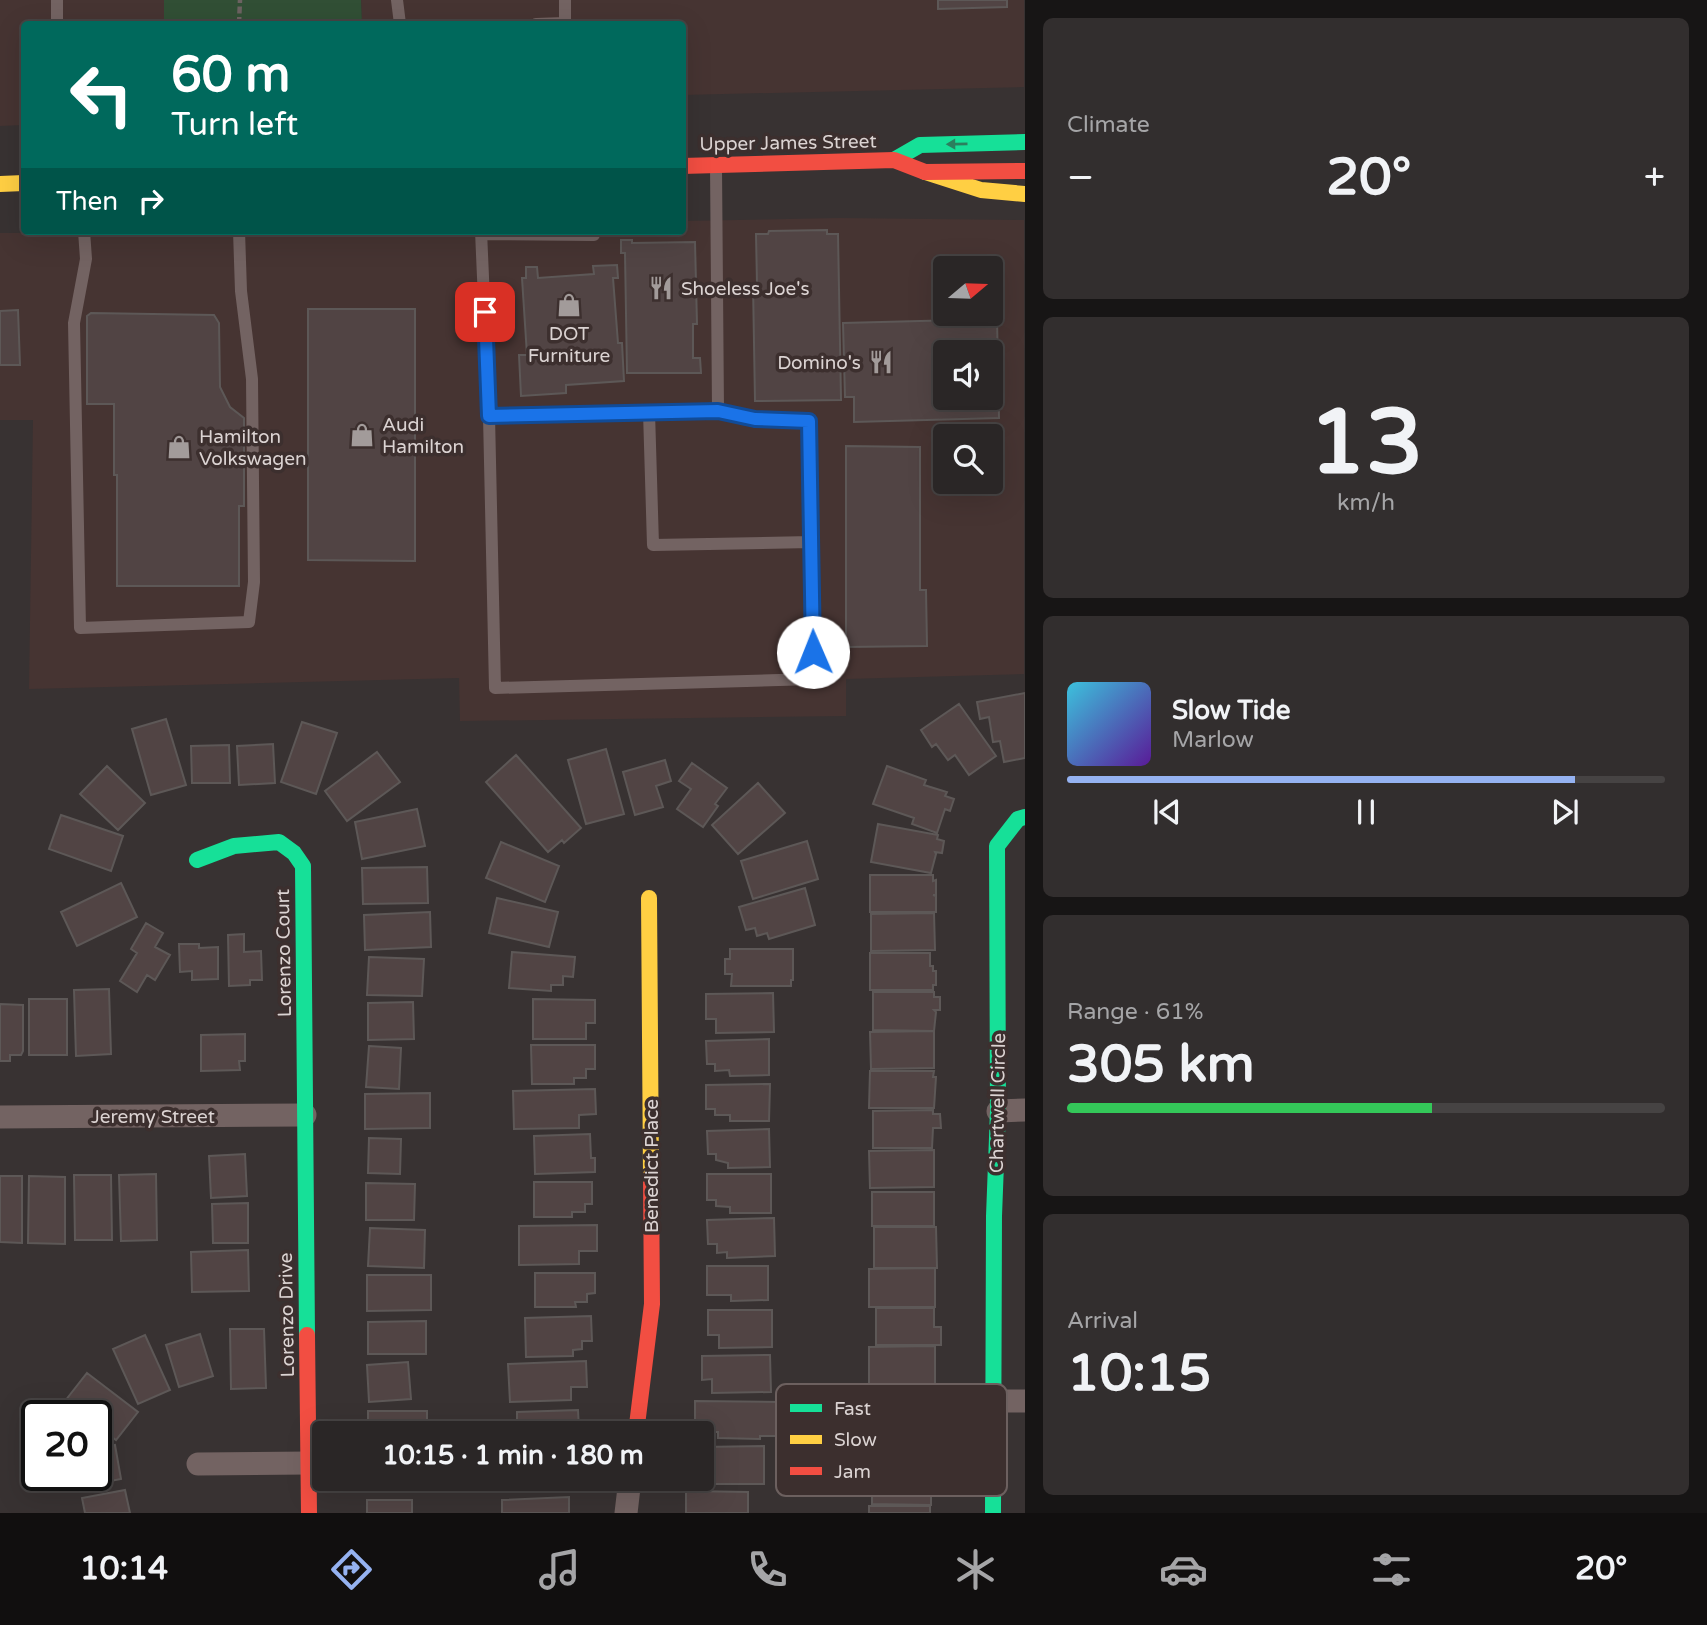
<!DOCTYPE html>
<html lang="en">
<head>
<meta charset="utf-8">
<style>
  :root { --surface:#2a2626; --page:#322e2e; --text:#f1f3f6; --muted:#a5a5a7; --line:#464343; --accent:#95b2f1 }
  body { margin:0; font-family:"Varela Round",sans-serif; background:var(--page); color:var(--text); height:100vh; display:flex; flex-direction:column; font-size:26px; white-space:nowrap }
  * { box-sizing:border-box; margin:0 }
  p { font-size:23px; color:var(--muted) }
  .icon { flex:none; width:38px; height:38px; fill:none; stroke:currentColor; stroke-width:2; stroke-linecap:round; stroke-linejoin:round }
  .map { position:relative; flex:1; overflow:hidden }
  .details { display:flex; flex-direction:column; gap:18px; padding:18px; background:#171515; width:682px }
  .details>* { flex:none }
  .banner { position:absolute; left:21px; top:21px; width:665px; height:214px; border-radius:7px; box-shadow:0 7px 28px #0002,0 0 0 2px var(--line); background:#00695c; color:#fff; overflow:hidden }
  .needle { width:46px; rotate:71deg }
  .fabs { position:absolute; left:933px; top:256px; display:grid; gap:14px }
  .fabs a { display:grid; place-items:center; width:70px; height:70px; border-radius:7px; background:var(--surface); box-shadow:0 7px 28px #0002,0 0 0 2px var(--line); font-size:35px }
  .speed { position:absolute; left:21px; top:1400px; display:flex; gap:14px; font-size:35px; font-weight:700; text-align:center }
  .speed>* { display:grid; place-content:center; width:91px; height:91px; border-radius:50%; background:var(--surface); box-shadow:0 7px 28px #0002,0 0 0 2px var(--line); line-height:1 }
  .speed .limit { border:4px solid #111; border-radius:10px; background:#fff; color:#111 }
  .pin { position:absolute; display:grid; place-items:center; width:60px; height:60px; color:#fff; margin:-30px; border-radius:14px; box-shadow:0 4px 10px #0006 }
  .me { position:absolute; width:77px; margin:-38px; rotate:359deg; stroke-linejoin:round; filter:drop-shadow(0 0 5px #0008) }
  .turn { display:flex; align-items:center; gap:24px; height:147px; padding:0 35px; font-size:32px }
  .turn .icon { width:91px; height:91px; stroke-width:2.5 }
  .turn b { display:block; font-size:49px; line-height:60px }
  .then { display:flex; align-items:center; height:66px; padding:0 35px; background:#0003; gap:14px; font-size:26px }
  .big { font-size:52px; font-weight:800; line-height:1.1 }
  .details .widget { flex:1; display:flex; flex-direction:column; justify-content:center; gap:10px; min-width:0; padding:0 24px; border-radius:10px; background:var(--page) }
  .details .dial { align-items:center; gap:0 }
  .dial b { font-size:91px; line-height:1 }
  .song { display:flex; align-items:center; gap:21px }
  .cover { width:84px; height:84px; border-radius:10px; background:linear-gradient(135deg,hsl(190 70% 55%),hsl(270 70% 35%)) }
  .played { height:7px; border-radius:4px; background:linear-gradient(90deg,var(--accent) 85%,var(--line) 85%) }
  .keys { display:flex; justify-content:space-around; direction:ltr }
  .heat { display:flex; justify-content:space-between; align-items:center; font-size:38px; direction:ltr }
  .charge { height:10px; border-radius:5px; background:linear-gradient(90deg,#34c759 61%,var(--line) 0) }
  .trip { position:absolute; left:312px; top:1421px; width:402px; height:70px; border-radius:7px; background:var(--surface); box-shadow:0 7px 28px #0002,0 0 0 2px var(--line); font-weight:800; line-height:70px; text-align:center }
  .dock { display:flex; height:112px; justify-content:space-around; align-items:center; background:#110f0f; color:var(--muted) }
  .dock .icon { width:49px; height:49px }
  .dock .on { color:var(--accent) }
  .dock b { font-size:32px; color:var(--text) }
  main { display:flex; flex:1; min-height:0 }
  .map>svg:first-child { display:block }
  .built { fill:#463432; fill-rule:evenodd }
  .green { fill:#314f35 }
  .building { fill:#514444; stroke:#5d5857; stroke-width:2; fill-rule:evenodd }
  .lines { fill:none; stroke-linecap:round; stroke-linejoin:round }
  .path { stroke:#6c6261; stroke-width:4.5; stroke-dasharray:7 3.5; stroke-linecap:butt }
  .lane { stroke:#736362; stroke-width:12 }
  .street { stroke:#736362; stroke-width:23 }
  .fast { stroke:#16e098; stroke-width:16 }
  .slow { stroke:#ffcf43; stroke-width:16 }
  .jam { stroke:#f24e42; stroke-width:16 }
  .oneway { fill:#2b7f5e }
  .route-casing { stroke:#114b97; stroke-width:18 }
  .route { stroke:#1a73e8; stroke-width:12 }
  .labels { text-anchor:middle; stroke-width:7; stroke-linejoin:round; paint-order:stroke }
  .street-label { font-size:19px; fill:#dbd3d2; stroke:#3c2f2e }
  .poi-label { font-size:19px; fill:#dbd3d2; stroke:#3c2f2e; text-anchor:start }
  .key { fill:#3c2f2e; stroke:#6c605f; stroke-width:2 }
  .key-label { font-size:19px; fill:#dbd3d2 }
</style>
</head>
<body>
<main>
<div class="map">
<svg width="1025" height="1513" viewBox="0 0 1025 1513">
  <rect width="100%" height="100%" fill="#383232"/>
  <path class="built" d="M0,0H164V24H24V125L0,126Z
    M361,0H1024V87L683,95L682,24H362Z
    M840,218L1024,220V674L846,679V716L460,721L459,678L29,689L33,420H0V233L682,231L683,221ZM945,268H990V313H945ZM945,352H990V397H945ZM945,436H990V481H945Z"/>
  <path class="green" d="M164,0H361L362,24H164Z"/>
  <path class="building" d="M938,0H1007V7L938,9Z
    M827,230V234H838L841,400L755,401L753,284H757L756,234H768L769,231Z
    M621,240H632V243L695,242L697,324H693V358H700L701,373H627L625,253H621Z
    M617,265L618,278H613L618,343H622L624,381L566,385V393L521,396L519,355H527L522,278H526V267H537L538,278L594,274L593,266Z
    M308,309H415V561L308,560Z
    M18,310L20,365H0V311Z
    M91,313L214,315L219,323L220,387L230,407L244,418V506H239V586H117V475H114V404H87V316Z
    M997,319L999,418L854,422V397H845L843,323ZM945,352H990V397H945Z
    M846,446L920,447V590H926L927,646L846,647Z
    M1025,693V758L1004,762L1000,741L993,742L989,717L980,719L977,702Z
    M959,704L996,756L969,775L955,755L948,760L936,744L932,747L921,730Z
    M166,719L186,785L151,795L132,729Z
    M302,722L337,733L316,794L281,782Z
    M273,744L275,783L239,785L237,746Z
    M229,745L230,783H192L191,746Z
    M606,749L624,814L586,824L568,760Z
    M377,752L400,782L347,821L325,791Z
    M516,755L581,828L564,843L562,840L548,852L486,782Z
    M665,760L671,781L656,786L663,807L635,815L623,772Z
    M692,763L727,788L715,804L718,806L703,827L677,809L691,789L679,781Z
    M107,766L145,803L118,830L80,794Z
    M887,766L926,780L924,785L947,792L945,796L954,799L950,811L945,809L937,833L912,824L914,818L873,804Z
    M758,783L785,813L738,854L712,825Z
    M417,809L425,846L362,859L355,822Z
    M61,815L123,836L111,871L49,849Z
    M878,824L938,835L937,839L944,841L942,853L935,852L936,854L931,873L871,862Z
    M807,841L818,879L753,899L741,861Z
    M501,842L559,866L545,902L486,878Z
    M427,867L428,903L363,904L362,868Z
    M870,875H933V881L936,880V895H933L936,896V912H870Z
    M121,883L137,917L77,946L61,912Z
    M805,888L815,925L769,939L767,933L757,936L755,928L746,930L739,907Z
    M497,898L558,912L549,947L489,933Z
    M430,912L431,947L365,950L364,915Z
    M934,913L935,950L871,951V914Z
    M146,923L163,933L155,947L170,955L155,980L147,975L137,992L120,981L137,953L131,949Z
    M244,934V952L261,951L262,980H250V985L229,986L228,935Z
    M179,944H199V948L218,947V979L192,980V971L180,972Z
    M730,949H793V980H791V986H731L732,974H725V959H730Z
    M512,952L575,957L573,977L563,976V985H551V991L509,988Z
    M870,953H930V966H933V971H936V985H933V990H870Z
    M369,957L424,959L422,996L367,995Z
    M109,989L111,1054L76,1056L74,990Z
    M873,992H934V997H940V1010H934L936,1012L934,1031L873,1030Z
    M773,993L774,1032L716,1033V1019H706V994Z
    M29,999H67V1055H29Z
    M533,999L595,1000V1023H586V1039H533Z
    M413,1002L414,1039L368,1040V1003Z
    M0,1004L23,1005V1051L21,1055H10V1061H0Z
    M934,1031V1068L871,1069L870,1032Z
    M245,1034V1061H239L240,1070L201,1071V1035Z
    M769,1039V1075L730,1076L729,1070L715,1071V1064H707L706,1041Z
    M531,1045H595V1069H586V1078H574V1084H532Z
    M369,1046L401,1048L399,1089L366,1087Z
    M870,1071H934L933,1077H936L934,1108H869Z
    M770,1084L769,1121H730V1115H715V1109H706V1085Z
    M595,1089L596,1114L579,1115V1128L514,1129L513,1091Z
    M430,1093V1128L365,1129V1094Z
    M933,1110V1114H940L941,1128H933L932,1148H873V1111Z
    M769,1129L770,1167L728,1168V1163L716,1160V1154H708L707,1131Z
    M590,1134L591,1158H595V1172L535,1174L534,1136Z
    M369,1138L401,1139L400,1174L368,1173Z
    M934,1150V1187L870,1188L869,1151Z
    M245,1154L247,1196L211,1198L209,1156Z
    M156,1174L157,1240L121,1241L119,1175Z
    M707,1174H771V1213H730V1207L716,1206V1200H707Z
    M74,1175H111L112,1240H75Z
    M0,1176H22V1243L0,1242Z
    M29,1176L65,1177V1244L28,1243Z
    M534,1182H592V1204H585V1212H572V1217H534Z
    M366,1183L415,1184L414,1220H366Z
    M872,1192H934V1226H872Z
    M248,1203V1243H213L212,1204Z
    M774,1218L775,1256L727,1258V1252L717,1253V1244H708L707,1220Z
    M597,1225V1251H579V1264L519,1265V1226Z
    M874,1227H936L937,1268H874Z
    M370,1228L425,1230L424,1268L368,1266Z
    M248,1250L249,1291L192,1292L191,1252Z
    M707,1266H768V1300L731,1301V1295H707Z
    M935,1268V1307H869V1269Z
    M535,1273H595V1293L587,1294V1302H575L576,1307H535Z
    M367,1275H431V1310L367,1311Z
    M876,1308H934V1327H941V1345H876Z
    M708,1310H772V1347L719,1348V1335H708Z
    M591,1316L592,1341H582V1349L573,1350V1356L526,1357L525,1318Z
    M426,1321V1354H368V1322Z
    M230,1329H264L266,1388L231,1389Z
    M200,1334L213,1376L179,1387L166,1345Z
    M145,1335L170,1390L138,1404L113,1349Z
    M935,1346V1384H869V1347Z
    M770,1355L771,1392L712,1393V1379L702,1380V1356Z
    M586,1361L587,1387H571V1400L510,1402L508,1364Z
    M408,1362L411,1399L369,1402L367,1365Z
    M87,1373L138,1412L116,1440L96,1425V1416H84L65,1401Z
    M695,1401L782,1402V1436H760V1439L718,1438V1432H705V1424H695Z
    M578,1410L579,1430H561V1433H517V1412Z
    M368,1411H427V1433H368Z
    M115,1445L121,1479L57,1491L54,1475H96V1448Z
    M764,1446V1484H711V1479H702V1447Z
    M872,1467L931,1468V1505L872,1504Z
    M368,1479H414V1491H367Z
    M509,1479H558V1488L509,1490Z
    M125,1490L130,1513H85L82,1498Z
    M686,1491L748,1492V1513H686Z
    M569,1497V1513H502V1500Z
    M367,1500H412V1513H367Z
    M869,1506H930V1513H869Z"/>
  <g class="lines">
    <path class="path" d="M239,24L240,0"/>
    <path class="lane" d="M397,0L400,24
      M565,0V24
      M57,24V0
      M536,24L565,23
      M84,231L86,259L74,323L80,628L249,622L254,582L252,379L241,291L239,231
      M481,231L489,416L718,410L716,167
      M481,234L594,235V231
      M649,412L653,545L811,542
      M489,416L495,688L813,679L809,421L756,419L718,410"/>
    <path class="street" d="M998,1111L1025,1110
      M0,1117L305,1115
      M994,1401H1025
      M198,1464L309,1463
      M626,1513L630,1479"/>
    <path class="fast" d="M894,160L920,145L1025,142
      M197,860L234,846L279,842L294,853L303,866L307,1335
      M993,1513L994,1216L998,1111L997,846L1018,819L1025,817"/>
    <path class="slow" d="M925,172L981,190L1025,194
      M0,184L24,183
      M649,898L651,1177"/>
    <path class="jam" d="M682,166L894,160L925,172L1025,171
      M307,1335L309,1513
      M636,1433L652,1304L651,1177"/>
  </g>
  <defs><path id="oneway-solid" d="M-6-.8H1V-3.2L6.5 0L1 3.2V.8H-6Z" transform="scale(1.75)"/></defs>
  <use class="oneway" href="#oneway-solid" transform="translate(957 144) rotate(179)"/>
  <g class="lines">
    <g class="route-casing">
      <path id="route" d="M485,312L489,416L718,411L755,419L809,421L813,652"/>
    </g>
    <use href="#route" class="route"/>
  </g>
  <defs>
    <g id="restaurant-bare" transform="scale(1.89)"><path d="M-5-6h1v4h1v-4h1v4h1v-4h1v5L-1.5 .5V6h-2V.5L-5-1ZM5-6V6H3V1.5H1.5Q1.5-4 5-6Z" fill="#a29b9a" stroke="#3c2f2e" stroke-width="2.5" paint-order="stroke"/></g>
    <g id="shop-bare" transform="scale(1.89)"><path d="M-5-2.5h2.3a2.7 3.5 0 0 1 5.4 0H5L5.5 6h-11ZM-1.5-2.5h3a1.5 2.3 0 0 0-3 0Z" fill="#a29b9a" stroke="#3c2f2e" stroke-width="2.5" paint-order="stroke"/></g>
  </defs>
  <g fill-rule="evenodd">
    <use href="#restaurant-bare" x="661" y="288"/>
    <use href="#shop-bare" x="569" y="305"/>
    <use href="#restaurant-bare" x="881" y="362"/>
    <use href="#shop-bare" x="362" y="435"/>
    <use href="#shop-bare" x="179" y="447"/>
  </g>
  <g class="labels">
    <g class="street-label">
      <text transform="translate(788 142) rotate(-1)" y="7">Upper James Street</text>
      <text transform="translate(283 953) rotate(-91)" y="7">Lorenzo Court</text>
      <text transform="translate(997 1103) rotate(-89)" y="7">Chartwell Circle</text>
      <text x="153" y="1123">Jeremy Street</text>
      <text transform="translate(651 1166) rotate(-90)" y="7">Benedict Place</text>
      <text transform="translate(286 1315) rotate(-91)" y="7">Lorenzo Drive</text>
    </g>
    <g class="poi-label">
      <text x="681" y="295">Shoeless Joe's</text>
      <text x="569" y="340" text-anchor="middle">DOT<tspan x="569" dy="22">Furniture</tspan></text>
      <text x="861" y="369" text-anchor="end">Domino's</text>
      <text x="382" y="431">Audi<tspan x="382" dy="22">Hamilton</tspan></text>
      <text x="199" y="443">Hamilton<tspan x="199" dy="22">Volkswagen</tspan></text>
    </g>
  </g>
  <rect x="776" y="1384" width="231" height="112" rx="10" class="key"/>
  <rect x="790" y="1404" width="32" height="8" fill="#16e098"/>
  <rect x="790" y="1435" width="32" height="9" fill="#ffcf43"/>
  <rect x="790" y="1467" width="32" height="8" fill="#f24e42"/>
  <g class="key-label">
    <text x="834" y="1415">Fast</text>
    <text x="834" y="1446">Slow</text>
    <text x="834" y="1478">Jam</text>
  </g>
</svg>
<div class="fabs">
<a><svg class="needle" viewBox="-14 -14 28 28"><path d="M0-13l5 13h-10z" fill="#e53935"/><path d="M0 13l5-13h-10z" fill="#a5a5a7"/></svg></a>
<a><svg class="icon" aria-label="sound" viewBox="0 0 24 24"><path d="M4 9h4l5-4v14l-5-4H4zM17 9q2 3 0 6"/></svg></a>
<a><svg class="icon" aria-label="search" viewBox="0 0 24 24"><circle cx="10" cy="10" r="6"/><path d="M15 15l6 6"/></svg></a>
</div>
<div class="speed"><div class="limit">20</div></div>
<div class="pin" style="left:485px;top:312px;background:#d93025"><svg class="icon" aria-label="arrive" viewBox="0 0 24 24"><path d="M6 21V4h12l-3 4 3 4H6"/></svg></div>
<svg class="me" style="left:813px;top:652px" viewBox="-20 -20 40 40"><circle r="19" fill="#fff"/><path d="M0-13L10 11 0 6-10 11z" fill="#1a73e8"/></svg>
<div class="trip">10:15 · 1 min · 180 m</div>
<div class="banner">
<div class="turn"><svg class="icon" aria-label="left" viewBox="0 0 24 24"><path d="M17 20v-9H6M10 6l-5 5 5 5"/></svg><div><b>60 m</b>Turn left</div></div>
<div class="then">Then<svg class="icon" aria-label="right" viewBox="0 0 24 24"><path d="M7 20v-9h11M14 6l5 5-5 5"/></svg></div>
</div>
</div>
<section class="details">
<div class="widget"><p>Climate</p>
<div class="heat"><a>−</a><b class="big">20°</b><a>+</a></div>
</div>
<div class="widget dial"><b>13</b><p>km/h</p></div>
<div class="widget">
<div class="song"><i class="cover"></i><div><b>Slow Tide</b><p>Marlow</p></div></div>
<div class="played"></div>
<div class="keys"><svg class="icon" aria-label="previous" viewBox="0 0 24 24"><path d="M18 5L8 12l10 7zM5 5v14"/></svg><svg class="icon" aria-label="pause" viewBox="0 0 24 24"><path d="M8 5v14M16 5v14"/></svg><svg class="icon" aria-label="next" viewBox="0 0 24 24"><path d="M6 5l10 7-10 7zM19 5v14"/></svg></div>
</div>
<div class="widget"><p>Range · 61%</p><b class="big">305 km</b><div class="charge"></div></div>
<div class="widget"><p>Arrival</p><b class="big">10:15</b></div>
</section>
</main>
<nav class="dock">
<b>10:14</b>
<svg class="icon on" aria-label="directions" viewBox="0 0 24 24"><path d="M12 3l9 9-9 9-9-9zM9 14v-3h6M13 9l2 2-2 2"/></svg>
<svg class="icon" aria-label="music" viewBox="0 0 24 24"><path d="M9 18V5l10-2v13"/><circle cx="6" cy="18" r="3"/><circle cx="16" cy="16" r="3"/></svg>
<svg class="icon" aria-label="phone" viewBox="0 0 24 24"><path d="M5 4h4l2 5-3 2q2 4 5 5l2-3 5 2v4C11 20 4 13 5 4z"/></svg>
<svg class="icon" aria-label="climate" viewBox="0 0 24 24"><path d="M12 3v18M4 7l16 10M4 17L20 7"/></svg>
<svg class="icon" aria-label="car" viewBox="0 0 24 24"><path d="M5 17H2v-5l4-1 3-4h7l3 4 3 1v5h-3M9 17h6M6 11h13"/><circle cx="7" cy="17" r="2"/><circle cx="17" cy="17" r="2"/></svg>
<svg class="icon" aria-label="filters" viewBox="0 0 24 24"><path d="M4 7h16M4 17h16"/><circle cx="9" cy="7" r="2"/><circle cx="15" cy="17" r="2"/></svg>
<b>20°</b>
</nav>
</body>
</html>
